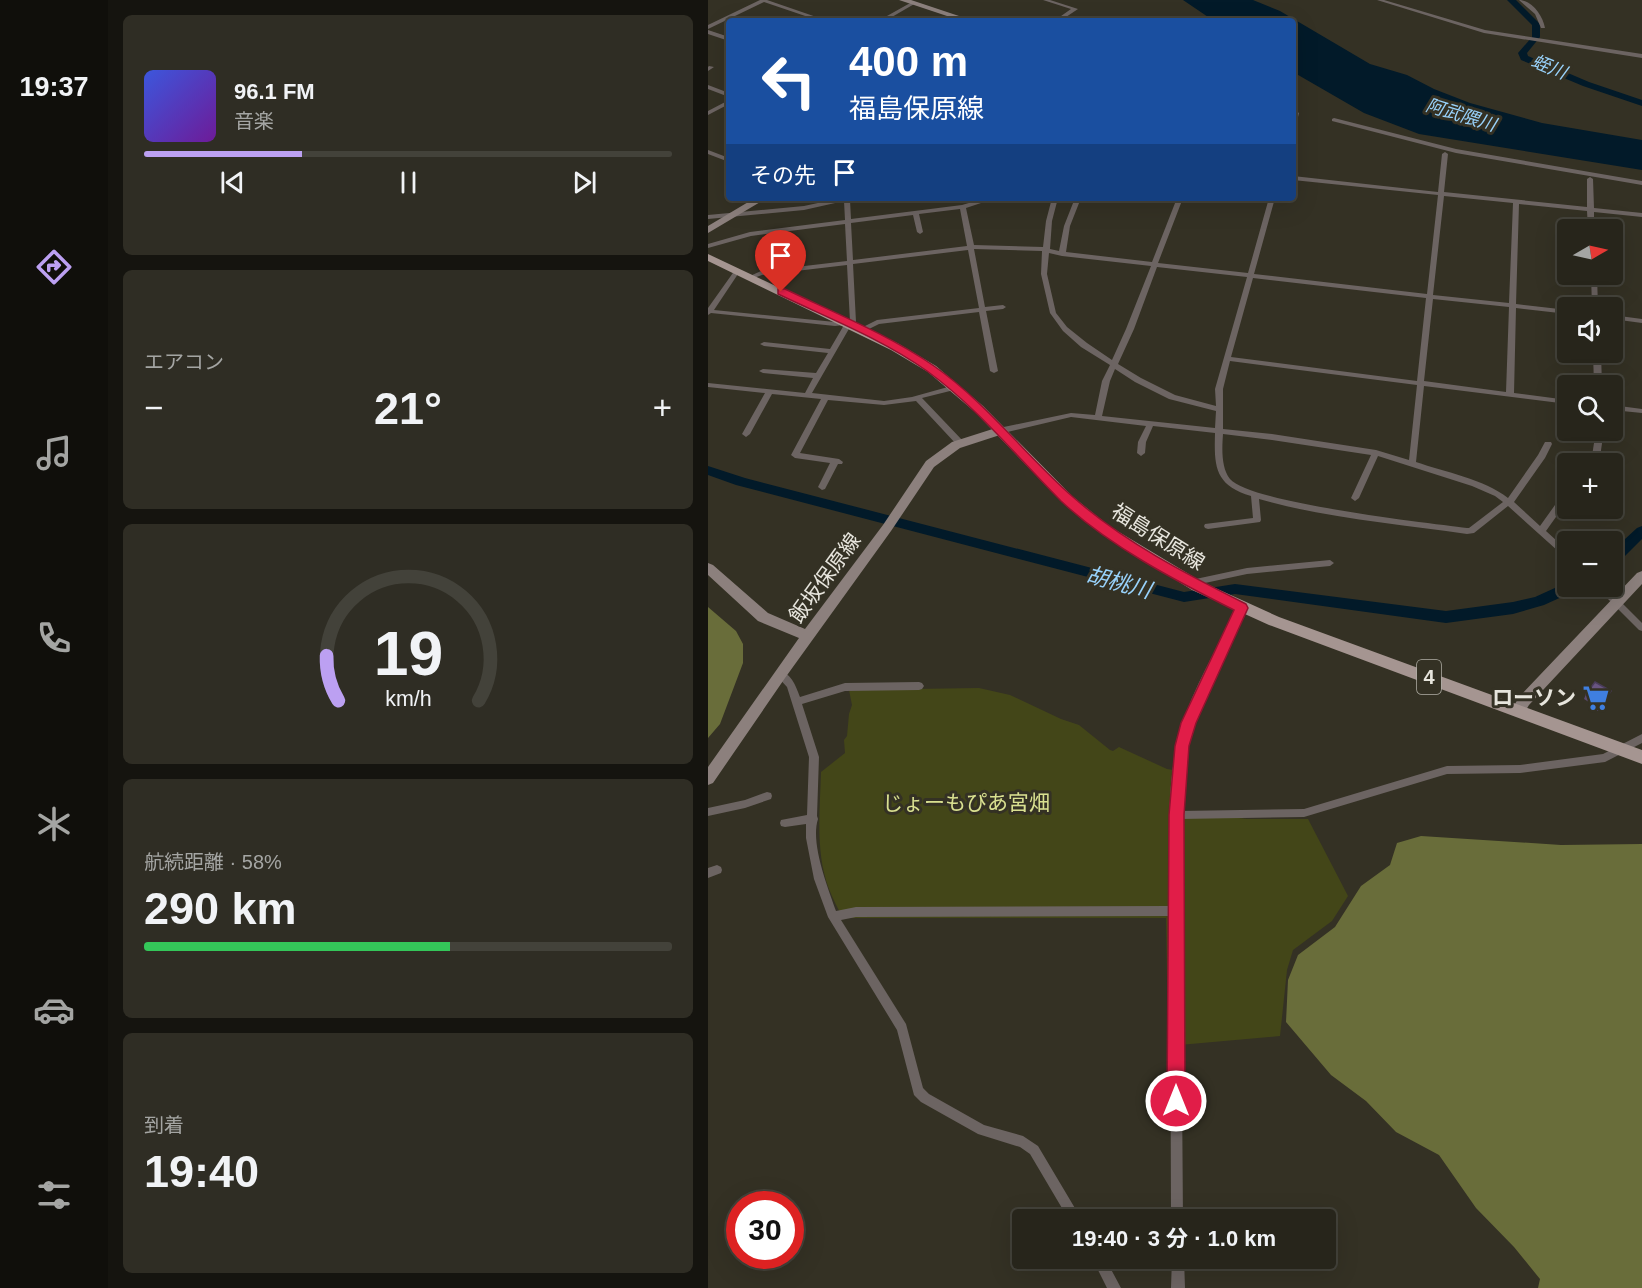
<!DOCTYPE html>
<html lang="ja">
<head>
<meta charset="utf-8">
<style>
  :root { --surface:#27251b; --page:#2f2d24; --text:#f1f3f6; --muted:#a4a5a3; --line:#43423a; --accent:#bca0f2 }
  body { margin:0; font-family:Helvetica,"Noto Sans JP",sans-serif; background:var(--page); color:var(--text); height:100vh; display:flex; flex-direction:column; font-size:22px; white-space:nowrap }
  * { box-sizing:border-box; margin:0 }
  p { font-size:20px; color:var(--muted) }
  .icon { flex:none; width:33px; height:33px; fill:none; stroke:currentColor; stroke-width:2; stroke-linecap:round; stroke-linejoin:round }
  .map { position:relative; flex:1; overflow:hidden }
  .details { display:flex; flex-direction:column; gap:15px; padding:15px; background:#15140f; width:600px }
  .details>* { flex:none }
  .banner { position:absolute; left:18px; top:18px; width:570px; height:183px; border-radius:6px; box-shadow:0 6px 24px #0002,0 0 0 2px var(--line); background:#1a4fa0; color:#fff; overflow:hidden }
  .needle { width:39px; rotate:81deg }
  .fabs { position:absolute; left:849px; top:219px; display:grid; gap:12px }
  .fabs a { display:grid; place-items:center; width:66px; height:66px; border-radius:6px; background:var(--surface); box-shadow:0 6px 24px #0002,0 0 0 2px var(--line); font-size:30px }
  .speed { position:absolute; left:18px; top:1191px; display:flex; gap:12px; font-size:30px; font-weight:700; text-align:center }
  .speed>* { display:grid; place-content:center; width:78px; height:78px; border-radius:50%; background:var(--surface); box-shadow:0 6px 24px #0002,0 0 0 2px var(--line); line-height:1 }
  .speed .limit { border:9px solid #d22; background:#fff; color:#111 }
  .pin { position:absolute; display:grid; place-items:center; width:51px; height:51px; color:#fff; margin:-62px -26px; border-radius:50% 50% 50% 0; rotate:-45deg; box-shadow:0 0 6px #0007 }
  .pin .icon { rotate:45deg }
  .me { position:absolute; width:66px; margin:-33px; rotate:0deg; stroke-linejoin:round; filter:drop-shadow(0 0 4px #0008) }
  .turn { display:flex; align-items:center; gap:21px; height:126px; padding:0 24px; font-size:27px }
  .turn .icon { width:78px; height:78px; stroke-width:2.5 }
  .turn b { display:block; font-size:42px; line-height:51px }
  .then { display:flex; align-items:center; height:57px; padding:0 24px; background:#0003; gap:12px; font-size:22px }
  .big { font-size:45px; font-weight:700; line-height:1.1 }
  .details .tile { flex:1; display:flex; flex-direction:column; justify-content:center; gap:9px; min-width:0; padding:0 21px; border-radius:9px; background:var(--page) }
  .details .dial { align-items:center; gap:0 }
  .dial svg { height:156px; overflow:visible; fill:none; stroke:var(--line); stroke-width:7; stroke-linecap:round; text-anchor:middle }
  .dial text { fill:var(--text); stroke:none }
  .song { display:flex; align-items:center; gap:18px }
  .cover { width:72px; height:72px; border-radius:9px; background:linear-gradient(135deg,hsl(230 70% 55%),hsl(280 70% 35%)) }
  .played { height:6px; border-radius:3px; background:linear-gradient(90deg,var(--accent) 30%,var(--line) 30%) }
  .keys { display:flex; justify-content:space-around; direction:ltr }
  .heat { display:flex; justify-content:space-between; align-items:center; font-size:33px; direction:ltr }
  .charge { height:9px; border-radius:4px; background:linear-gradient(90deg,#34c759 58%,var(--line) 0) }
  .trip { position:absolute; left:304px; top:1209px; width:324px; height:60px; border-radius:6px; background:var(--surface); box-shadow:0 6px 24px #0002,0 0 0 2px var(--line); font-weight:700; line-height:60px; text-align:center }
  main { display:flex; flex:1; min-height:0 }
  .dock { display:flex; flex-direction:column; width:108px; justify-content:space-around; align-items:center; background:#100f0b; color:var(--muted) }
  .dock .icon { width:42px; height:42px }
  .dock .selected { color:var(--accent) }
  .dock b { font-size:27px; color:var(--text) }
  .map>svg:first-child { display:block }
  .green { fill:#434618 }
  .forest { fill:#696d3a }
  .water { fill:#021a29 }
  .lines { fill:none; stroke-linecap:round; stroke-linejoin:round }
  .river { fill:#021a29; fill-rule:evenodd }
  .street { fill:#6c6462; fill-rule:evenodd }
  .secondary { fill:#8c807d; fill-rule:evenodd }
  .primary { fill:#a59591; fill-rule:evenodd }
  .wall { fill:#5a496f }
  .building { fill:#695581; stroke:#4a3c5a; stroke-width:1.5 }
  .route { fill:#e11d48; stroke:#92132f; stroke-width:1.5 }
  .labels { text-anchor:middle; stroke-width:6; stroke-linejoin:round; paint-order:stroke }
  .far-water-label { font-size:18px; font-style:italic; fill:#98d2fb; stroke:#343124 }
  .shield { fill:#343124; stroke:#b1afa6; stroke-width:1.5 }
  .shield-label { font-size:20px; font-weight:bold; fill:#e7e5dd }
  .street-label { font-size:21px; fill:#e7e5dd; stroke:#343124 }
  .poi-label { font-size:21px; font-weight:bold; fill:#e7e5dd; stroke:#343124; text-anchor:end }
  .park-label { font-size:21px; fill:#d9e090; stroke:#343124 }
  .water-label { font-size:22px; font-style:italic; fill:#98d2fb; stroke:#343124 }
</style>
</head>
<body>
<main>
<nav class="dock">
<b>19:37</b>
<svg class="icon selected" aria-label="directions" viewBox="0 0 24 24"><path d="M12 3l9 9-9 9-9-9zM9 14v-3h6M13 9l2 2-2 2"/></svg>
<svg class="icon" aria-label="music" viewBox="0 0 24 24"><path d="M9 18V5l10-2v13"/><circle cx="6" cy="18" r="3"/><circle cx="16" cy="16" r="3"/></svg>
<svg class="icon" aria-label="phone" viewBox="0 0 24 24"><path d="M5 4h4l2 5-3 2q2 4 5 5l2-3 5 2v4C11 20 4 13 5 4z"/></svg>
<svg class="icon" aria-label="climate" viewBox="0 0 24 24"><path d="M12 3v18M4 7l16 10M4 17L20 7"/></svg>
<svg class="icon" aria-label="car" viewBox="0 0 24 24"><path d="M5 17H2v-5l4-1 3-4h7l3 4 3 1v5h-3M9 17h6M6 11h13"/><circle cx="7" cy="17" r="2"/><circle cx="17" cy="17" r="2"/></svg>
<svg class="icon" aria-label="filters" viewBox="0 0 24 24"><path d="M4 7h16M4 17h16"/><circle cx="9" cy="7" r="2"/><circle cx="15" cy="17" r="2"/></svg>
</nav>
<section class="details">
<div class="tile">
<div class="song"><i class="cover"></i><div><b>96.1 FM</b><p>音楽</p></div></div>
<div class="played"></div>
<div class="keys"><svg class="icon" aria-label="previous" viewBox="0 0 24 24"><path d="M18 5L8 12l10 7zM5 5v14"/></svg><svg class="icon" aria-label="pause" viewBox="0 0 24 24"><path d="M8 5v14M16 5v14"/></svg><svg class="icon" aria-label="next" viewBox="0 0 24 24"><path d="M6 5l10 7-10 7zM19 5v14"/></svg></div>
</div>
<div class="tile"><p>エアコン</p>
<div class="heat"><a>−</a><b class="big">21°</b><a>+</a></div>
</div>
<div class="tile dial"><svg viewBox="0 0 100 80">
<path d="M14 69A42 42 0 1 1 86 69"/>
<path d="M14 69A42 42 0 0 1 8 46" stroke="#bca0f2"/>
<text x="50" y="56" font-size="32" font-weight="700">19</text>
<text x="50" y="72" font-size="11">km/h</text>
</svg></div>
<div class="tile"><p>航続距離 · 58%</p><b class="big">290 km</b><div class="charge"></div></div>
<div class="tile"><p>到着</p><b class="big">19:40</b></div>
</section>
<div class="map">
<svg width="934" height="1288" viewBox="0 0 934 1288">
  <rect width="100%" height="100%" fill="#343124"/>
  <path class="green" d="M271,688L302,695L353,719L371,725L402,750L405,751L411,747L459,769L477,772L475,811L539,819H600L640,896L624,921L585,950L579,970L572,1036L460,1046L458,918H135C130,909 125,899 121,889C107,852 112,811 113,772L137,753L136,740L139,736L141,714L144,705L141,690Z"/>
  <path class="forest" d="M0,607L28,631L35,644V663L12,724L0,738Z
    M713,836L853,845L934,844V1288H830L832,1279L806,1247L768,1208L731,1155L688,1132L658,1101L623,1075L578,1022L580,980L590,955L627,927L653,886L682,865L689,843Z"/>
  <path class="water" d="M475,0H545L572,11L662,64L699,75L726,89L762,103L834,123L934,140V170L711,134L656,113L585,72V21H506Z"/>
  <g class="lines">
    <path class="river" d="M799,0H808L832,24V37L819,53L820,56L881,82L934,100V106L875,86L813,60L810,53L824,37V25Z
      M0,466L37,478L476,592L527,584L738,611L805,602L827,597L860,582V586H871L869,590L836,605L805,614L738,623L527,594L476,602L28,485L0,475Z
      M934,526V539L909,564L904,565V551L929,528Z"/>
    <path class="street" d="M52,0H59L120,21H112L56,2L0,29V25Z
      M335,0H342L370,9L352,21H346L363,9Z
      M669,0H676L777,30L934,54V58L776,33Z
      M811,0C824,0 835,16 837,28H833L827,14Z
      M204,2L208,3L177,21H170Z
      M0,30L21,37V41L0,34Z
      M1,66L6,67L0,71V67Z
      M0,85L21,93V97L0,89Z
      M21,100V104L0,115V111Z
      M588,111L591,113L588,125L585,127V114Z
      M626,118L748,149L934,181V185L748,153L624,121V119Z
      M0,150L21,158V162L0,154Z
      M737,152L740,154L736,192L879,207V179L882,177L885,179L886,208L934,213V217L886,212V230H880L879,211L811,204L808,304L860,310V314L808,308L806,393L860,400V404L716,386L708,462C737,472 776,479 800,498L830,455L837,442H843L844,444L837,458L806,502L832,526L857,491L860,490V500L838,531L860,551V560L800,506L766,533L759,534C692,524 616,518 551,499L553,520L552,522L500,529L497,528L496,526L497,524L545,518L543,496C507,485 506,467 507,433L445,426L438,442L437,453L433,456L429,453L430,442L438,426L363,417L291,434L288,433V429L291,428L363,413L387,415L394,381L402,365L373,347L355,331L342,313L333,274L334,251L266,249L277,307L295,305L298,307L295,309L278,311L290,371L286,373L282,371L271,312L171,324L155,332H151L149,330L169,320L271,308L260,250L145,264L148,322L145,326L142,327L104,393L176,401L204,397L247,385H250V389L214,398L255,441L256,443L255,445H249L208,401L176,405L120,400L92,453L131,459L135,462L134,464H130L117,489L114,490L110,487L122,463L87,458L83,455L113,399L64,394L42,434L38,437L34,434L57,393L0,387V383L97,393L105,378L55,373L51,371L55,369L108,373L120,353L56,346L52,344L56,342L122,349L136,325L127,326L3,313L0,315V308L27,270H31L32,271L6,310L127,322H142L139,265L54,275L43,279L40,277L53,271L139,261L137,224L43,236L0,248V244L42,232L137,220L136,201L96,210L0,219V215L96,206L133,198H145L142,200L143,219L254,205L278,198H288L258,208L266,245L335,247L338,221L344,198H350L344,221L342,249L351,251L356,226L367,198H373L362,226L358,252L444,262L469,198H475L450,263L540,273L561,198H567L546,274L719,294L730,195L585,180V176L730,192L734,154ZM736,196L805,203L801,303L725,295ZM252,209L259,246L145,260L143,223L205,215L209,232L212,234L215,232L211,214ZM341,253L354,256L443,266L418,329L404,360L379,343L359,327L348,313L339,274ZM449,267L539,277L507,389L508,406L467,395L433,378L410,364L426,329ZM545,278L718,298L709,381L523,357ZM725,299L801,307L798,392L716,381ZM522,361L709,385L701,460L668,450L564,434L515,429V389ZM407,369L427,382L461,399L508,411L507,428L394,416L402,381ZM515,434L564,440L663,455L643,498L647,501L651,498L670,456L764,486L787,496L795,502L761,528H759C720,523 542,503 522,479C513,468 514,448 515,434Z
      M883,274H889L890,308H884Z
      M904,315L934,319V323L904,319Z
      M885,352H893L894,386H886Z
      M904,405L934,409V413L904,410Z
      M888,430H896L892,457L886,464H876L884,456Z
      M622,560L626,563L622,566L539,574L483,586L479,583L483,580L539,568Z
      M887,586H897L934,623V631L931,630Z
      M534,605L538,608C518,648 494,688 482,732C475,757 473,784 472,811L596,809L739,766L812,765L895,754L934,734V743L897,762L812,773L739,774L596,817L472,819L475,1220H463L462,916L148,917L133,920L198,1024L215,1088L221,1094L276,1125L315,1136L330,1146L374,1220H361L322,1154L312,1147L270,1134L213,1102L206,1095L189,1030L120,917L106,879L98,838V824L77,827L73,826L72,823L73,820L99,815L101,757L79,687L67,674L69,671C82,670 88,686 92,697L137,683L211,682L214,683L216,686L214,689L211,690L137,691L94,704L111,757L109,816L110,819C102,843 120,888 128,911L148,907L462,906C462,850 457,785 472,731C485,687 510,646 531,606Z
      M59,792L63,793L64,796L63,799L37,808L0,816V808L37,800Z
      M9,865L13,867L14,870L13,873L0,878V868Z
      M384,1258H397L413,1288H399Z
      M464,1258H476L477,1288H463Z"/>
    <path class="secondary" d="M191,0H203L266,21H254Z
      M47,198H59L0,233V226Z
      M291,427L295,428V434L252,448L226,467L183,531L77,678L5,783L0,785V767L91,638L50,621L0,575V563L5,565L60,613L97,629L175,525L218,461L244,442Z
      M934,571V584L821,705L815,715H805L803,711L811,697L929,573Z"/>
    <path class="primary" d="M0,254L191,344L228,366L275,406L364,496L401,526L494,582L571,617L934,750V764L561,625L484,590L391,532L354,502L267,412L220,372L183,350L0,261Z"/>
  </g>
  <path class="wall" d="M903,691L890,711L883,707L884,704L876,699L878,694Z"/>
  <path class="building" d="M887,682L903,691L893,706L885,702L887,699L878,694Z"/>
  <path class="route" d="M70,289H77C127,313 181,335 226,366C279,403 317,455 365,497C416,542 478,574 538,604L540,608L488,723L481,746L476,815L477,1101L475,1107L468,1110L462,1107L459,1101L461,815L467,746L473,723L526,610C468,581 401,546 353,501C309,457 270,408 219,371C174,339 120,318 70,294Z"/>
  <defs>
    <g id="supermarket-bare" transform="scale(2.07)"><path d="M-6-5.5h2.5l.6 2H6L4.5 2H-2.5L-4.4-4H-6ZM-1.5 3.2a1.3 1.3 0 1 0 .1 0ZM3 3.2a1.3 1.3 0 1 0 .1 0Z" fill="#3f7fe0" stroke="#343124" stroke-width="2.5" paint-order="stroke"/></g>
  </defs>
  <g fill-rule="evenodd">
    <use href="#supermarket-bare" x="888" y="698"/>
  </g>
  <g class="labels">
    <g class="far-water-label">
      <text transform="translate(841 67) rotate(22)" y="6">蛭川</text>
      <text transform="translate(753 115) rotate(17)" y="6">阿武隈川</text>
    </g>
    <rect class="shield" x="709" y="660" width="24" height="34" rx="4.5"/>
    <g class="shield-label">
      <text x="721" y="684">4</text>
    </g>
    <g class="street-label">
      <text transform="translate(450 537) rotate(32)" y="7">福島保原線</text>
      <text transform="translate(117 578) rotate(-54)" y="7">飯坂保原線</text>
    </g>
    <g class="poi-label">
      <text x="868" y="705">ローソン</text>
    </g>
    <g class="park-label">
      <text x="258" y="810">じょーもぴあ宮畑</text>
    </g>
    <g class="water-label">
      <text transform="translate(411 582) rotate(15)" y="8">胡桃川</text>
    </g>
  </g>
</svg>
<div class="fabs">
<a><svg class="needle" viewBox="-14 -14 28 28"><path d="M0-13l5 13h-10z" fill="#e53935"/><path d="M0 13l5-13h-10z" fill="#a4a5a3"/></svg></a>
<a><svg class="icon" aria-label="sound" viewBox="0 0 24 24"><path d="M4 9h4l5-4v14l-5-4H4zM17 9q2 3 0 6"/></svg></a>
<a><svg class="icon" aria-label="search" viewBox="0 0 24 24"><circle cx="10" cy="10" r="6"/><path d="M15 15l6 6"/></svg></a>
<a>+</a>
<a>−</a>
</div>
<div class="speed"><div class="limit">30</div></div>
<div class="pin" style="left:73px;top:292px;background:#d93025"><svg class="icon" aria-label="arrive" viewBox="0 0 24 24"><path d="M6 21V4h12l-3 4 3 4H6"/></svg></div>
<svg class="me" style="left:468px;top:1101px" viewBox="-20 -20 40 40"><circle r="17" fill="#e11d48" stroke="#fff" stroke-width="3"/><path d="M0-11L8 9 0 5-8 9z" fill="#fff"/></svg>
<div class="trip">19:40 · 3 分 · 1.0 km</div>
<div class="banner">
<div class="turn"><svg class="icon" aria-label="left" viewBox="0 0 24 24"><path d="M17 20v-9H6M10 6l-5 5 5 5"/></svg><div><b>400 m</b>福島保原線</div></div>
<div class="then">その先<svg class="icon" aria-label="arrive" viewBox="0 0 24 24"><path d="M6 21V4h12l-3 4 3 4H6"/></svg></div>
</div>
</div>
</main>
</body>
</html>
